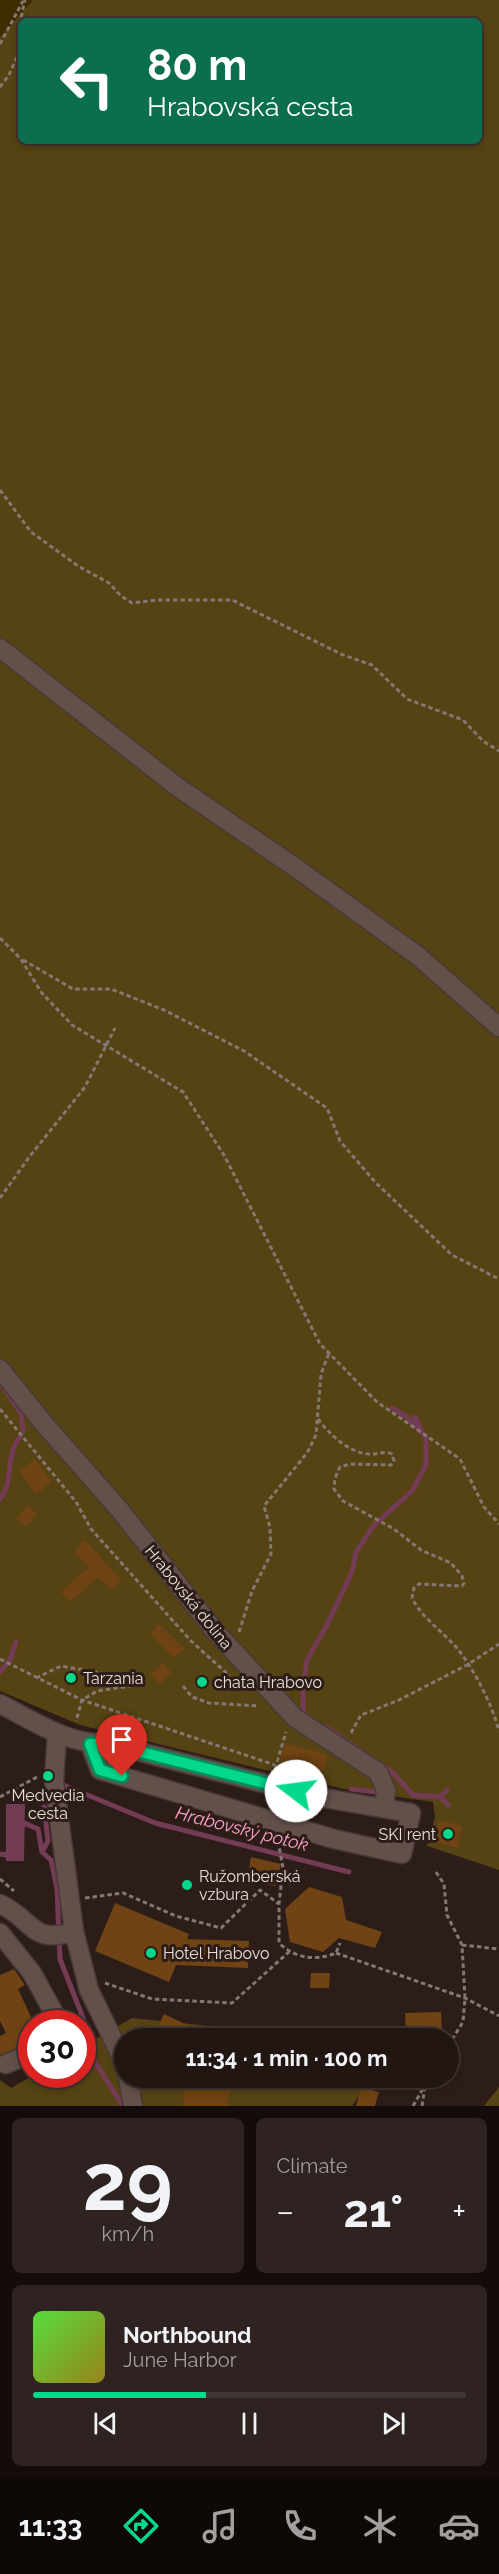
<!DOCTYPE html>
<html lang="en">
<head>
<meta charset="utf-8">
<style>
  :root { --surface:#221612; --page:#2e2320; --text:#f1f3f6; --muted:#a29f9f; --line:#3f3532; --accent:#04d98b }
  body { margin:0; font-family:Raleway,sans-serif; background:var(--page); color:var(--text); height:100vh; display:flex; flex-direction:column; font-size:22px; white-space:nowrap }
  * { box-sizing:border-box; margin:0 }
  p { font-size:20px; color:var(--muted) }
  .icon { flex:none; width:33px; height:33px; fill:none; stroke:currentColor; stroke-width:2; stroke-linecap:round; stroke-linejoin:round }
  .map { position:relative; height:2106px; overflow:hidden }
  .panel { display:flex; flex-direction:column; gap:12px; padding:12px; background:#130c0a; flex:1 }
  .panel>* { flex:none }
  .hud { position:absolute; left:18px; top:18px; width:464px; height:126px; border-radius:9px; box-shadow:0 3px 9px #0003,0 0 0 2px var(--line); background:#0b6e4f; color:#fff; overflow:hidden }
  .speed { position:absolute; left:18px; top:2010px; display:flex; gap:12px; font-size:30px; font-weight:700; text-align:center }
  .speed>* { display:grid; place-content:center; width:78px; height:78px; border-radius:50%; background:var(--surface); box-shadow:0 3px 9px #0003,0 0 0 2px var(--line); line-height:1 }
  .speed .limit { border:9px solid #d22; background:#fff; color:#111 }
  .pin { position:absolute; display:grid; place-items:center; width:51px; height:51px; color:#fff; margin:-62px -26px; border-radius:50% 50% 50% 0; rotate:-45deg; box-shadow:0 0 6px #0007 }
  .pin .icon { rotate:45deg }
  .me { position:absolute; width:66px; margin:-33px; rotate:285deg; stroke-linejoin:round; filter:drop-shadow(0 0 4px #0008) }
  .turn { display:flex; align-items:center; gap:21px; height:126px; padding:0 30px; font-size:27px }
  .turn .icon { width:78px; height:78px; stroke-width:2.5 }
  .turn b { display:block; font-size:42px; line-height:51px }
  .big { font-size:45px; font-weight:700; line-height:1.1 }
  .panel .tile { flex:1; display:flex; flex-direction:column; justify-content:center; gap:9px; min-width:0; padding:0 21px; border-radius:9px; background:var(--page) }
  .panel .dial { align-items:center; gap:0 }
  .dial b { font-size:78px; line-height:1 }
  .song { display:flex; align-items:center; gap:18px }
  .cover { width:72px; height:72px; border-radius:9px; background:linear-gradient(135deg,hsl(110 70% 55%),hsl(50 70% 35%)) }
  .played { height:6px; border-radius:3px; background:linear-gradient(90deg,var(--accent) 40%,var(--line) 40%) }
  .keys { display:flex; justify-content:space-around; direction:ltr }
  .heat { display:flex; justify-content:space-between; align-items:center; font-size:33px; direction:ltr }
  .panel .tiles { flex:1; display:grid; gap:12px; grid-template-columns:1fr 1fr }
  .tile:last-child { grid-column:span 2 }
  .trip { position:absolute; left:114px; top:2028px; width:345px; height:60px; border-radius:30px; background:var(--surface); box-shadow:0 3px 9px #0003,0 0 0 2px var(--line); font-weight:700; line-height:60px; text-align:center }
  .tabs { display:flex; height:96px; justify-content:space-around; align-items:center; background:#0e0907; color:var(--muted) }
  .tabs .icon { width:42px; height:42px }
  .tabs .on { color:var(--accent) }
  .tabs b { font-size:27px; color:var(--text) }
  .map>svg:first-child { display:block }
  .green { fill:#3e2d00 }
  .forest { fill:#564313; fill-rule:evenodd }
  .water { fill:#743b55 }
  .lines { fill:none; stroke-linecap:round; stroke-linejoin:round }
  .stream { stroke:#743b55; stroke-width:5 }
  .building { fill:#6f4313 }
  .minor-casing { stroke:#483a37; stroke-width:21 }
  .path { stroke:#857772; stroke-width:3; stroke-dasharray:4.5 3; stroke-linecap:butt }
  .minor { stroke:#63504a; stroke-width:18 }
  .route-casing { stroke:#038d5a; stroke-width:15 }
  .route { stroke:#04d98b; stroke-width:10 }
  .poi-dot { fill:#04d98b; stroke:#2d1d18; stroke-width:2 }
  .labels { text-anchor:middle; stroke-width:6; stroke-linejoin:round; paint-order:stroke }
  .street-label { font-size:16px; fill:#e9ddd9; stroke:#2d1d18 }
  .poi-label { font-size:16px; fill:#e9ddd9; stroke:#2d1d18; text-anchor:start }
  .water-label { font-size:18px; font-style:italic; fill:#fba1c8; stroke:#2d1d18 }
</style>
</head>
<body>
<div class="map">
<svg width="499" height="2106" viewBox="0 0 499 2106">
  <rect width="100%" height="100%" fill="#2d1d18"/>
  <path class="green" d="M0,0H33L0,37Z"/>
  <path class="forest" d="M33,0H499V1870L427,1846L435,1817L433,1802L344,1789L80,1725L0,1691V37ZM21,21H478V141H21Z
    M132,2018L325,2038H124V2078H371L352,2106H0V2080L11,2088L34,2075L82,2074L83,2046Z
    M499,2087V2106H484Z"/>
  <path class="water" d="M6,1804H25L24,1861H6Z"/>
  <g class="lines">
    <path class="stream" d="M0,1383L21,1413L23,1431
      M415,1417L421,1429
      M0,1499C14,1482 5,1455 20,1437
      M0,1672L10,1660L16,1642
      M308,1716L303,1714V1687L307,1660L327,1625L352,1572L356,1552L374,1525L412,1491L426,1465V1437L407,1417L392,1408
      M326,1727L366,1754
      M381,1764L392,1772L413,1795L440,1797L447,1790
      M61,1784L155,1823L349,1872
      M351,1789L375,1792
      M440,1797L448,1805
      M22,1827L24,1823L38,1829L42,1852L48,1841L44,1807
      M42,1852L51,1860L57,1889L60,1959L83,2018L93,2059L123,2106
      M0,1854L6,1855L10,1848"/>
  </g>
  <path class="building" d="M35,1459L52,1482L36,1494L19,1471Z
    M27,1505L37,1514L26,1527L16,1519Z
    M85,1540L122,1581L112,1590L98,1577L70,1602L61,1592L89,1567L74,1551Z
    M159,1624L185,1649L173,1658L150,1634Z
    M163,1663L172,1673L159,1684L150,1674Z
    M285,1743L328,1755L323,1772L280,1761Z
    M439,1820L462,1826L457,1848L433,1842Z
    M251,1857L281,1864L275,1886L247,1880Z
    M309,1887L342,1897L346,1920L382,1932L375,1948L339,1938L323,1952L290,1942L285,1909Z
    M115,1903L189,1934L187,1939L249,1941L248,1968L176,1965L169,1982L95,1951Z
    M14,1969L25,1985L18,1989L32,2019V2042L0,2055V2036L6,2033L0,2021V1975Z
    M311,1973H330L329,1988H310Z
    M441,2012L442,2035L406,2036L405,2013Z
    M164,2014L215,2038H179L157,2028Z
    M185,2078H230L228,2106H183Z
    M361,2087L379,2092L375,2106H356Z"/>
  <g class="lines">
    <g class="minor-casing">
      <path id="minor" d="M0,648L179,788L299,870L418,956L499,1027
        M0,1369L45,1425L119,1509L214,1630L295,1718L378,1772L386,1790L384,1807
        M0,1704C32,1720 68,1745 105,1743L318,1797L411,1813L402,1854L334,1839L100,1770L90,1744
        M57,1733L54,1781L74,1931L89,1990L124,2062
        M0,1904C33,1919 32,1946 74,1931
        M0,1933L32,1973L60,2024
        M6,2064L32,2053
        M128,2078L133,2106"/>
    </g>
    <path class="path" d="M0,44L23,1
      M0,87L9,75L19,52V27L25,0
      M0,490L31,532L78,566L109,583L121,596L132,603L157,600H232L341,654L372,665L407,699L463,720L483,741L499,751
      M0,938L21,959L41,992L72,1025L183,1092L224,1155L320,1344L377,1402L460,1459L484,1507L499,1524
      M23,960L73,989H111L164,1010L244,1051L327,1108L340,1141L376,1183L452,1255L499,1279
      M0,1198L30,1156L85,1087L115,1028
      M0,1409L76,1502L91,1529L191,1641L230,1676
      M318,1419C329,1434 349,1453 369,1454C377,1455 384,1450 392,1454L394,1461L391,1465L350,1464L340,1467L335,1478L334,1489L343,1501L394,1529L421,1550L451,1563L462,1576L464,1583L462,1586L419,1584L414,1588L412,1598C422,1618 442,1631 456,1647C474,1669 492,1704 499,1731
      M239,1632L252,1591L271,1554L270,1527L264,1506L307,1453L316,1435L321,1374L329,1353
      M0,1659L82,1700L275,1765
      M36,1678L61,1666L101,1673L130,1686L97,1691L82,1700L76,1721
      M183,1686L192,1697L209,1703L259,1706
      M351,1733L361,1715L399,1700L467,1665L499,1644
      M275,1769L286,1732
      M0,1797L37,1777
      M278,1841L283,1868L279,1904V1943C296,1959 316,1961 336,1953L340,1943
      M436,1872L444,1884L447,1915L462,1945L465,1998L463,2022L448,2046
      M0,1879L14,1891
      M85,1898L123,1893L176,1916L221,1928L260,1890L279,1904
      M462,1945L499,1949
      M336,1953L465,1998L499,2016
      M105,1983L152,1999L232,2003L289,1952
      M413,2106L429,2078
      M422,2106L425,2087"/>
    <use href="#minor" class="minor"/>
  </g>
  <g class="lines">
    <g class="route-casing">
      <path id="route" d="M122,1776L100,1770L90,1744L105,1743L296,1791"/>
    </g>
    <use href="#route" class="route"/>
  </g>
  <g class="poi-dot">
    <circle cx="71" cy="1678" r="6"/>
    <circle cx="202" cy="1682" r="6"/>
    <circle cx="48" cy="1776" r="6"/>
    <circle cx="448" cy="1834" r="6"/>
    <circle cx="187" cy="1885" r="6"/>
    <circle cx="151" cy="1953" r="6"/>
  </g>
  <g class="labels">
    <g class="street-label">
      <text transform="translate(189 1597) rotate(51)" y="6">Hrabovská dolina</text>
    </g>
    <g class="poi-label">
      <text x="83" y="1684">Tarzania</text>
      <text x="214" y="1688">chata Hrabovo</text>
      <text x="48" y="1801" text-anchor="middle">Medvedia<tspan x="48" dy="18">cesta</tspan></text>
      <text x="436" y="1840" text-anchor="end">SKI rent</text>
      <text x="199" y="1882">Ružomberská<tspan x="199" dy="18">vzbura</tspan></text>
      <text x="163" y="1959">Hotel Hrabovo</text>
    </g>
    <g class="water-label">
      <text transform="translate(242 1829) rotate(14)" y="6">Hrabovský potok</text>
    </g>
  </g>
</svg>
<div class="speed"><div class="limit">30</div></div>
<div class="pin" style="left:122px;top:1776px;background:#d93025"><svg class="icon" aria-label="arrive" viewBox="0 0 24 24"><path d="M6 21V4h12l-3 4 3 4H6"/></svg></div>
<svg class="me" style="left:296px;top:1791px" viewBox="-20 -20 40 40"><circle r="19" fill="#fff"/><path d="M0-13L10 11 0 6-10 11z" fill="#04d98b"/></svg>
<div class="trip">11:34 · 1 min · 100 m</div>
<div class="hud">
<div class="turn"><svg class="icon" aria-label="left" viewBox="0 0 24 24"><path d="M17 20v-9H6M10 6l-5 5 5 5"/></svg><div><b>80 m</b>Hrabovská cesta</div></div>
</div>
</div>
<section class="panel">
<div class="tiles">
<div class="tile dial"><b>29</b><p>km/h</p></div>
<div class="tile"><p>Climate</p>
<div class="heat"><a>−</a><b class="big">21°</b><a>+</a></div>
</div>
<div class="tile">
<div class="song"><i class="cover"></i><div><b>Northbound</b><p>June Harbor</p></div></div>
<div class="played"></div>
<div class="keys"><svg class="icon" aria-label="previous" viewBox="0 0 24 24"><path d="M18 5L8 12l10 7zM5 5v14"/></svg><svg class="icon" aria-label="pause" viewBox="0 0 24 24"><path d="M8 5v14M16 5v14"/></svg><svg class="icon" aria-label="next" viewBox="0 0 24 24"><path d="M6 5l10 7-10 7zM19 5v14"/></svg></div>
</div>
</div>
</section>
<nav class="tabs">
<b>11:33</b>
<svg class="icon on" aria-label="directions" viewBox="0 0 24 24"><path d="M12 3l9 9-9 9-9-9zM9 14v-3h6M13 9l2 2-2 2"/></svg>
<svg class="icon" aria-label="music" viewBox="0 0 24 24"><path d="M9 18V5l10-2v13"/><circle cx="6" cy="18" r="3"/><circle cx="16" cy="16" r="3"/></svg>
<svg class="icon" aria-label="phone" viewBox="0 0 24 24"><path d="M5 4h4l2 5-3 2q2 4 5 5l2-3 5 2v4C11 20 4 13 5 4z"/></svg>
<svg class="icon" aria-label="climate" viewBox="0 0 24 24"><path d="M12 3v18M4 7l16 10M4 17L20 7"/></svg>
<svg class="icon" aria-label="car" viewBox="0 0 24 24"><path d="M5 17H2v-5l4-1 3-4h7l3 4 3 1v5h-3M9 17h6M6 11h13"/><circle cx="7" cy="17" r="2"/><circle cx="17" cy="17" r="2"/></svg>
</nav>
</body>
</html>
